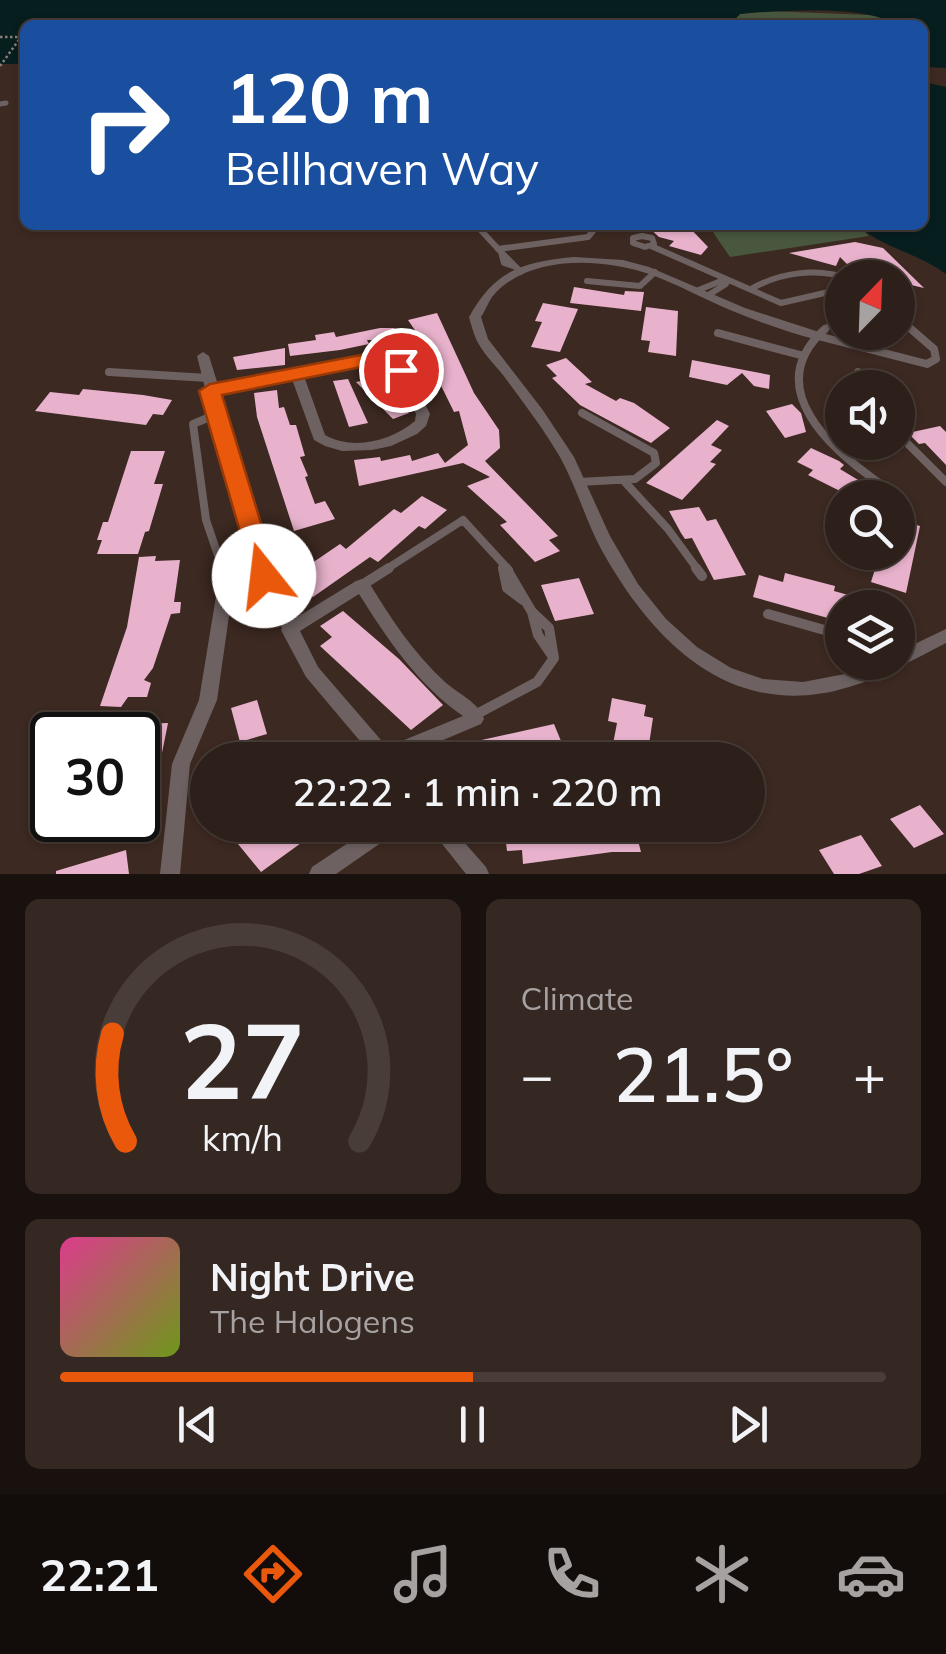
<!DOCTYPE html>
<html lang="en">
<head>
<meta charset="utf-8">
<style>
  :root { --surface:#2d1f19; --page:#352722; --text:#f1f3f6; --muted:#a7a2a2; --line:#483d38; --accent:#ea580c }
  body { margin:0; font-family:Mulish,sans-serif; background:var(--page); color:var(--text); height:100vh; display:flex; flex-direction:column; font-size:38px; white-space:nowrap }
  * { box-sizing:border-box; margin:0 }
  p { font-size:32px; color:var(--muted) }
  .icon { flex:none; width:55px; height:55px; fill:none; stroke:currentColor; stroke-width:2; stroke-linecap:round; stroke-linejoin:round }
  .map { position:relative; height:874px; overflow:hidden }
  .details { display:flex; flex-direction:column; gap:25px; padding:25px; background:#19110e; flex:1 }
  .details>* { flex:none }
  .top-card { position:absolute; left:20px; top:20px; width:908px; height:210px; border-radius:15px; box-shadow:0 2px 8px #0004,0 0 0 2px var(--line); background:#1a4fa0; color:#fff; overflow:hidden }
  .needle { width:65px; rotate:23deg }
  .tools { position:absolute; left:825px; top:260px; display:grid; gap:20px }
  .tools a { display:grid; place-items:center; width:90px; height:90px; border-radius:50%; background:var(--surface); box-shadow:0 2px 8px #0004,0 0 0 2px var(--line); font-size:50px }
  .speed { position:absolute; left:30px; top:712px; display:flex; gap:20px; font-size:50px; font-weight:700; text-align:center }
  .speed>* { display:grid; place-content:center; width:130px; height:130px; border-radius:50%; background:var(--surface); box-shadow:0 2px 8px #0004,0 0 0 2px var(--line); line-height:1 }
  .speed .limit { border:5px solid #111; border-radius:15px; background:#fff; color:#111 }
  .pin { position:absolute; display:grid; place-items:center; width:85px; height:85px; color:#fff; margin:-42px; border:5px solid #fff; border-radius:50%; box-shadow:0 2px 10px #0007 }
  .me { position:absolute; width:110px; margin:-55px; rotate:344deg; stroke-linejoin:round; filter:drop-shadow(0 0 8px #0008) }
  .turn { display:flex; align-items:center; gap:35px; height:210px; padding:0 40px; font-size:45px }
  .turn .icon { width:130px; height:130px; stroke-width:2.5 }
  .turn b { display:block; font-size:70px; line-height:85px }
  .big { font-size:75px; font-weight:600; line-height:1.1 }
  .details .tile { flex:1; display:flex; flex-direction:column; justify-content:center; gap:15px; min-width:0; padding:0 35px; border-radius:15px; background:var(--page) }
  .details .dial { align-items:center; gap:0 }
  .dial svg { height:260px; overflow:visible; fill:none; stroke:var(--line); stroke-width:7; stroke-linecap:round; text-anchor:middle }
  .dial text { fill:var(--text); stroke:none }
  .song { display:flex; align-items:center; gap:30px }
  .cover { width:120px; height:120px; border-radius:15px; background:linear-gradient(135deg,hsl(330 70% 55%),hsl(80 70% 35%)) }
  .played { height:10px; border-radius:5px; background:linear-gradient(90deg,var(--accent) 50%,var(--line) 50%) }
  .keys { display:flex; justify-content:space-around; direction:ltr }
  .heat { display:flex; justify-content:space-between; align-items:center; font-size:55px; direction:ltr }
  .details .tiles { flex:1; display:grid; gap:25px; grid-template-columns:1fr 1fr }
  .tile:last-child { grid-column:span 2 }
  .trip { position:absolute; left:190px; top:742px; width:575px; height:100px; border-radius:50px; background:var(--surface); box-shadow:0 2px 8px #0004,0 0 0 2px var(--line); font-weight:600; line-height:100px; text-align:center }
  .dock { display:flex; height:160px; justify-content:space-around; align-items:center; background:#120c0a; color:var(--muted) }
  .dock .icon { width:70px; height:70px }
  .dock .selected { color:var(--accent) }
  .dock b { font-size:45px; color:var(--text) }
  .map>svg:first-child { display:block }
  .green { fill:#48573e }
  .water { fill:#071e1f }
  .building { fill:#e8b2cc }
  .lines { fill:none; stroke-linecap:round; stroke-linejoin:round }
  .path { stroke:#8d7d77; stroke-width:2.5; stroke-dasharray:2.5 2.5; stroke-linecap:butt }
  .lane-far3 { stroke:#6d6261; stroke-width:5 }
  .lane-far2 { stroke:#6d6261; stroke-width:6 }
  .lane-far1 { stroke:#6d6261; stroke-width:8 }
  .lane { stroke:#6d6261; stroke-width:10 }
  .street { fill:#6d6261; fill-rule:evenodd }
  .route { fill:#ea580c; stroke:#983908; stroke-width:2.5 }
</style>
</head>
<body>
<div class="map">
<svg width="946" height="874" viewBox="0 0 946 874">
  <rect width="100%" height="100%" fill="#3c2921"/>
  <path class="green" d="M764,11L872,15L889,20L893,25H740L735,19L740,14Z
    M708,225H858L869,236L730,257Z"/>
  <path class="water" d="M0,0H946V68L923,67L922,25H893C873,4 770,11 740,14L735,19L740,25H25V64H0Z
    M923,82L946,87V274C918,253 880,247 858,225H922Z"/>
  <path class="building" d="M646,225H687L708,247L701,255L669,246L674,241L659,237Z
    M855,242L883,248L924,288L898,282V278H874L875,273L850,267L840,257L836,266L789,253Z
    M574,287L624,295L625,291L644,292L641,311L570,303Z
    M543,303L578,309L560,352L531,347L542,322L535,321Z
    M646,307L678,311L676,356L648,352L650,341L641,340Z
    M437,313L474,393L499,430L500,448L485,461L558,536L549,540L560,551L535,562L500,525L507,522L467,486L490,477L463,463L359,486L354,460L380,457L381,461L410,455L412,461L438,453L445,463L468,445L459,411L454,412L423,349L427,348L408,320Z
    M380,328H394L393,340H367L369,344L340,350L290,356L288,344L316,340L315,335L334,332L336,337Z
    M285,348V365L237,370L233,357Z
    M566,358L592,382L585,384L616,401L620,398L634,403L670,428L651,443L580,405L552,378L557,376L546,365Z
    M692,360L770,375L769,389L754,386L742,373L727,385L689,377Z
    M388,375L396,390L388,392L409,413L393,419L356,382Z
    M348,379L368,423L349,427L333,381Z
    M83,389L143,395L172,400L163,415L153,414L146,425L35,411L50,392L79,395Z
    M277,390L279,408L284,407L290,425H296L305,456L300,457L308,476L305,477L315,504L325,501L335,519L294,531L257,417L254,393Z
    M792,404L801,413L806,432L785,438L766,411Z
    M717,420L729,426L711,445L722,450L710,462L716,464L682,500L646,483Z
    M940,426L946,432V465L925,443L919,444L908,433Z
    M811,448L839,461L844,465L840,469L878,492L901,498H854L808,475L813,470L797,462Z
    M131,451H165L154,484H163L149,531L145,532L138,554H97L102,540H97L103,522H108Z
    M422,496L447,510L425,529L419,526L378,562L370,557L313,597L290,578L340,544L346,549L394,509L401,513Z
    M699,507L707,521L716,519L746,575L714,580L692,538L685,539L681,533L669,511Z
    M898,520L920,526L906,593L871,582L876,566L865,562L867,552H898Z
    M156,556L155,561L180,560L174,602H181L180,613L171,614L153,668L144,680L151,683L147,697H128L121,707L100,706L127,627L139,557Z
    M785,573L835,586L834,591L880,604L879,608H842V622L753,597L759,575L783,582Z
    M579,578L594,614L555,621L541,585Z
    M343,611L399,659L443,705L411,730L320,646L332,637L320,626Z
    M612,698L646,705L644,716L653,718L648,751L613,744L617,723L608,721Z
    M257,700L267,734L240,742L231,708Z
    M168,723L162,753L138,808V724Z
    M554,724L568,758L449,760L445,748Z
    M920,805L944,834L914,848L890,819Z
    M264,825H326L261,872L238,844Z
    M504,825H634L641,852H612L523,864L522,850L507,851Z
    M861,835L882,866L859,874H834L819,850Z
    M126,850L129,874H56V871Z"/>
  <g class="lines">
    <path class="path" d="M0,37H25
      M0,66L21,37"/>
    <path class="lane-far3" d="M0,104L6,103"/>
    <path class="lane-far2" d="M476,225L501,252
      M642,236L652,238L654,244L645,247L633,243V238Z
      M651,246L781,303L842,289
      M498,249L588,237L593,231L583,225
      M501,252L516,267L504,263Z
      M516,267L521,272
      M587,281L640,286L655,272
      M751,289C781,272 815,268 848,278
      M696,291L726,279V284L707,296
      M898,318L914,332
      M822,332L842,314"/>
    <path class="lane-far1" d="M825,329C759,388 833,451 882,485
      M718,333L804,356
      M818,336L927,364L936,359L934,349L911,329
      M109,372L208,378
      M853,388L858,372L893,381L892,388
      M217,414L193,424L206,520L223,570
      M898,434L946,482
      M623,480L668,529L698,570
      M579,482L635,479L656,463L654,453L582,413
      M385,570L463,520L509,570"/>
    <path class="lane" d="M222,568L227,578
      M503,568L507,588L523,600
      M696,568L702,576
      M362,585L389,568
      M532,612L538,635L553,657
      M768,614L842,635
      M475,715L537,682L554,658L549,628L532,612L506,568"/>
    <path class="street" d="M574,257L623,260L649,267L745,308L822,333L824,336L818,340C788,332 759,322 730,310C704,299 679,285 652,275C605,258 528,253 492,297C488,303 485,311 481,317L488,339L542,409L574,457L610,536L638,584L666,619L697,647L731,668L763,679L803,682L845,674L874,662H898V652L946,629V643C915,659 883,677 849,687C732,723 652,642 600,547C585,518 576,486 560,457C543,428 523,402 503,375C494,364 482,352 476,339C473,332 471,324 469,317C495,270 522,262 574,257Z
      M203,352L209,356L218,385L366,356L391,358L406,366L430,414L426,426L417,434L391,446L372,450L342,451L325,446L314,440L292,379L220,393L272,576L294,619L356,581L362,579L368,581C390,617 413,653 445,682C457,693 480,703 484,719L481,724L396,760H376L306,677L281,630L282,628L255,573L234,581L217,700L190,764L180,874H160L172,764L199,700L219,578L221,574L252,562L207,394L203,391L205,388L197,356ZM366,364L388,366L396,371L416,414L415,421C391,441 353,451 325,435L304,376ZM359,594C388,640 418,685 463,716L387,747L318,667L300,631Z
      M375,825H401L398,831L336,874H309L312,867Z
      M427,825H449L486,867L489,874H466Z"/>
  </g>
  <path class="route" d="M366,354L398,358L412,370L401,376L385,368L366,366L222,395L277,576L273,583H255L199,391L210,384Z"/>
</svg>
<div class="tools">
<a><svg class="needle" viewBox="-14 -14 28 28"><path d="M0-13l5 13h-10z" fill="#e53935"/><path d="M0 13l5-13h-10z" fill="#a7a2a2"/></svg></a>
<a><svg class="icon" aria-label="sound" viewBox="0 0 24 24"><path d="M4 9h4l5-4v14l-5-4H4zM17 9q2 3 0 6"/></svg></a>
<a><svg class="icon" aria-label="search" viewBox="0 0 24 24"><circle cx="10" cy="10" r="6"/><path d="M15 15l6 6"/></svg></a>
<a><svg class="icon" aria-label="layers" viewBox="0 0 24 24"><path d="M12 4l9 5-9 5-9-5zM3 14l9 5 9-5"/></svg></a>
</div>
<div class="speed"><div class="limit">30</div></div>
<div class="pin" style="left:401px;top:370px;background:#d93025"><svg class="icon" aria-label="arrive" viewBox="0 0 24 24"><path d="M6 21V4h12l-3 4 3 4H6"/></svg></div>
<svg class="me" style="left:264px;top:576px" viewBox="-20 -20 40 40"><circle r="19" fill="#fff"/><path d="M0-13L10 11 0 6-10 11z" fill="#ea580c"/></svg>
<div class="trip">22:22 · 1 min · 220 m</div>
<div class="top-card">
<div class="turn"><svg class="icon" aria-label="right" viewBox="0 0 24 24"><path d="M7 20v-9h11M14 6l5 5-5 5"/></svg><div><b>120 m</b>Bellhaven Way</div></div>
</div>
</div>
<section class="details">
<div class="tiles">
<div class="tile dial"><svg viewBox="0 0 100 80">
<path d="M14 69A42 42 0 1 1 86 69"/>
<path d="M14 69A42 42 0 0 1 10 36" stroke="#ea580c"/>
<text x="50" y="56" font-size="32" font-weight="700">27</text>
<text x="50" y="72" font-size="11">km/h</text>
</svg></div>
<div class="tile"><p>Climate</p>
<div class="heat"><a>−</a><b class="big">21.5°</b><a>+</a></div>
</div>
<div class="tile">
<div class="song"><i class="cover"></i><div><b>Night Drive</b><p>The Halogens</p></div></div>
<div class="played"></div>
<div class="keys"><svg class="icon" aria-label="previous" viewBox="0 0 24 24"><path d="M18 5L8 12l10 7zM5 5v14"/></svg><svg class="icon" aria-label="pause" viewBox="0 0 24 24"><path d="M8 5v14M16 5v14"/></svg><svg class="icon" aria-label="next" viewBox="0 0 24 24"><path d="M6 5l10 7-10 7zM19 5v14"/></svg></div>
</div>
</div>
</section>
<nav class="dock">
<b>22:21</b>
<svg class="icon selected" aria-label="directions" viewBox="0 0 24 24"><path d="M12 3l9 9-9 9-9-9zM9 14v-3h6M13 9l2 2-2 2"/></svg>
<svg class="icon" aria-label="music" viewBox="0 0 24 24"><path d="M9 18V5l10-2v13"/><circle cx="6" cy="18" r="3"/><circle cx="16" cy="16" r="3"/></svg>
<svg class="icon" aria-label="phone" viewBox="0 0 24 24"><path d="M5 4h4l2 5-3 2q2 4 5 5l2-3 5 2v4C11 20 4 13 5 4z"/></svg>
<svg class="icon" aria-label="climate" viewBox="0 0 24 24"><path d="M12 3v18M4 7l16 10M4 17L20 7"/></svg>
<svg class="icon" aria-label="car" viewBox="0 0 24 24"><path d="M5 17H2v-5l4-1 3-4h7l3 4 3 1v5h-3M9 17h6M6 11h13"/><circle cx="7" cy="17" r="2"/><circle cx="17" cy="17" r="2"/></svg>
</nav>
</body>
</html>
